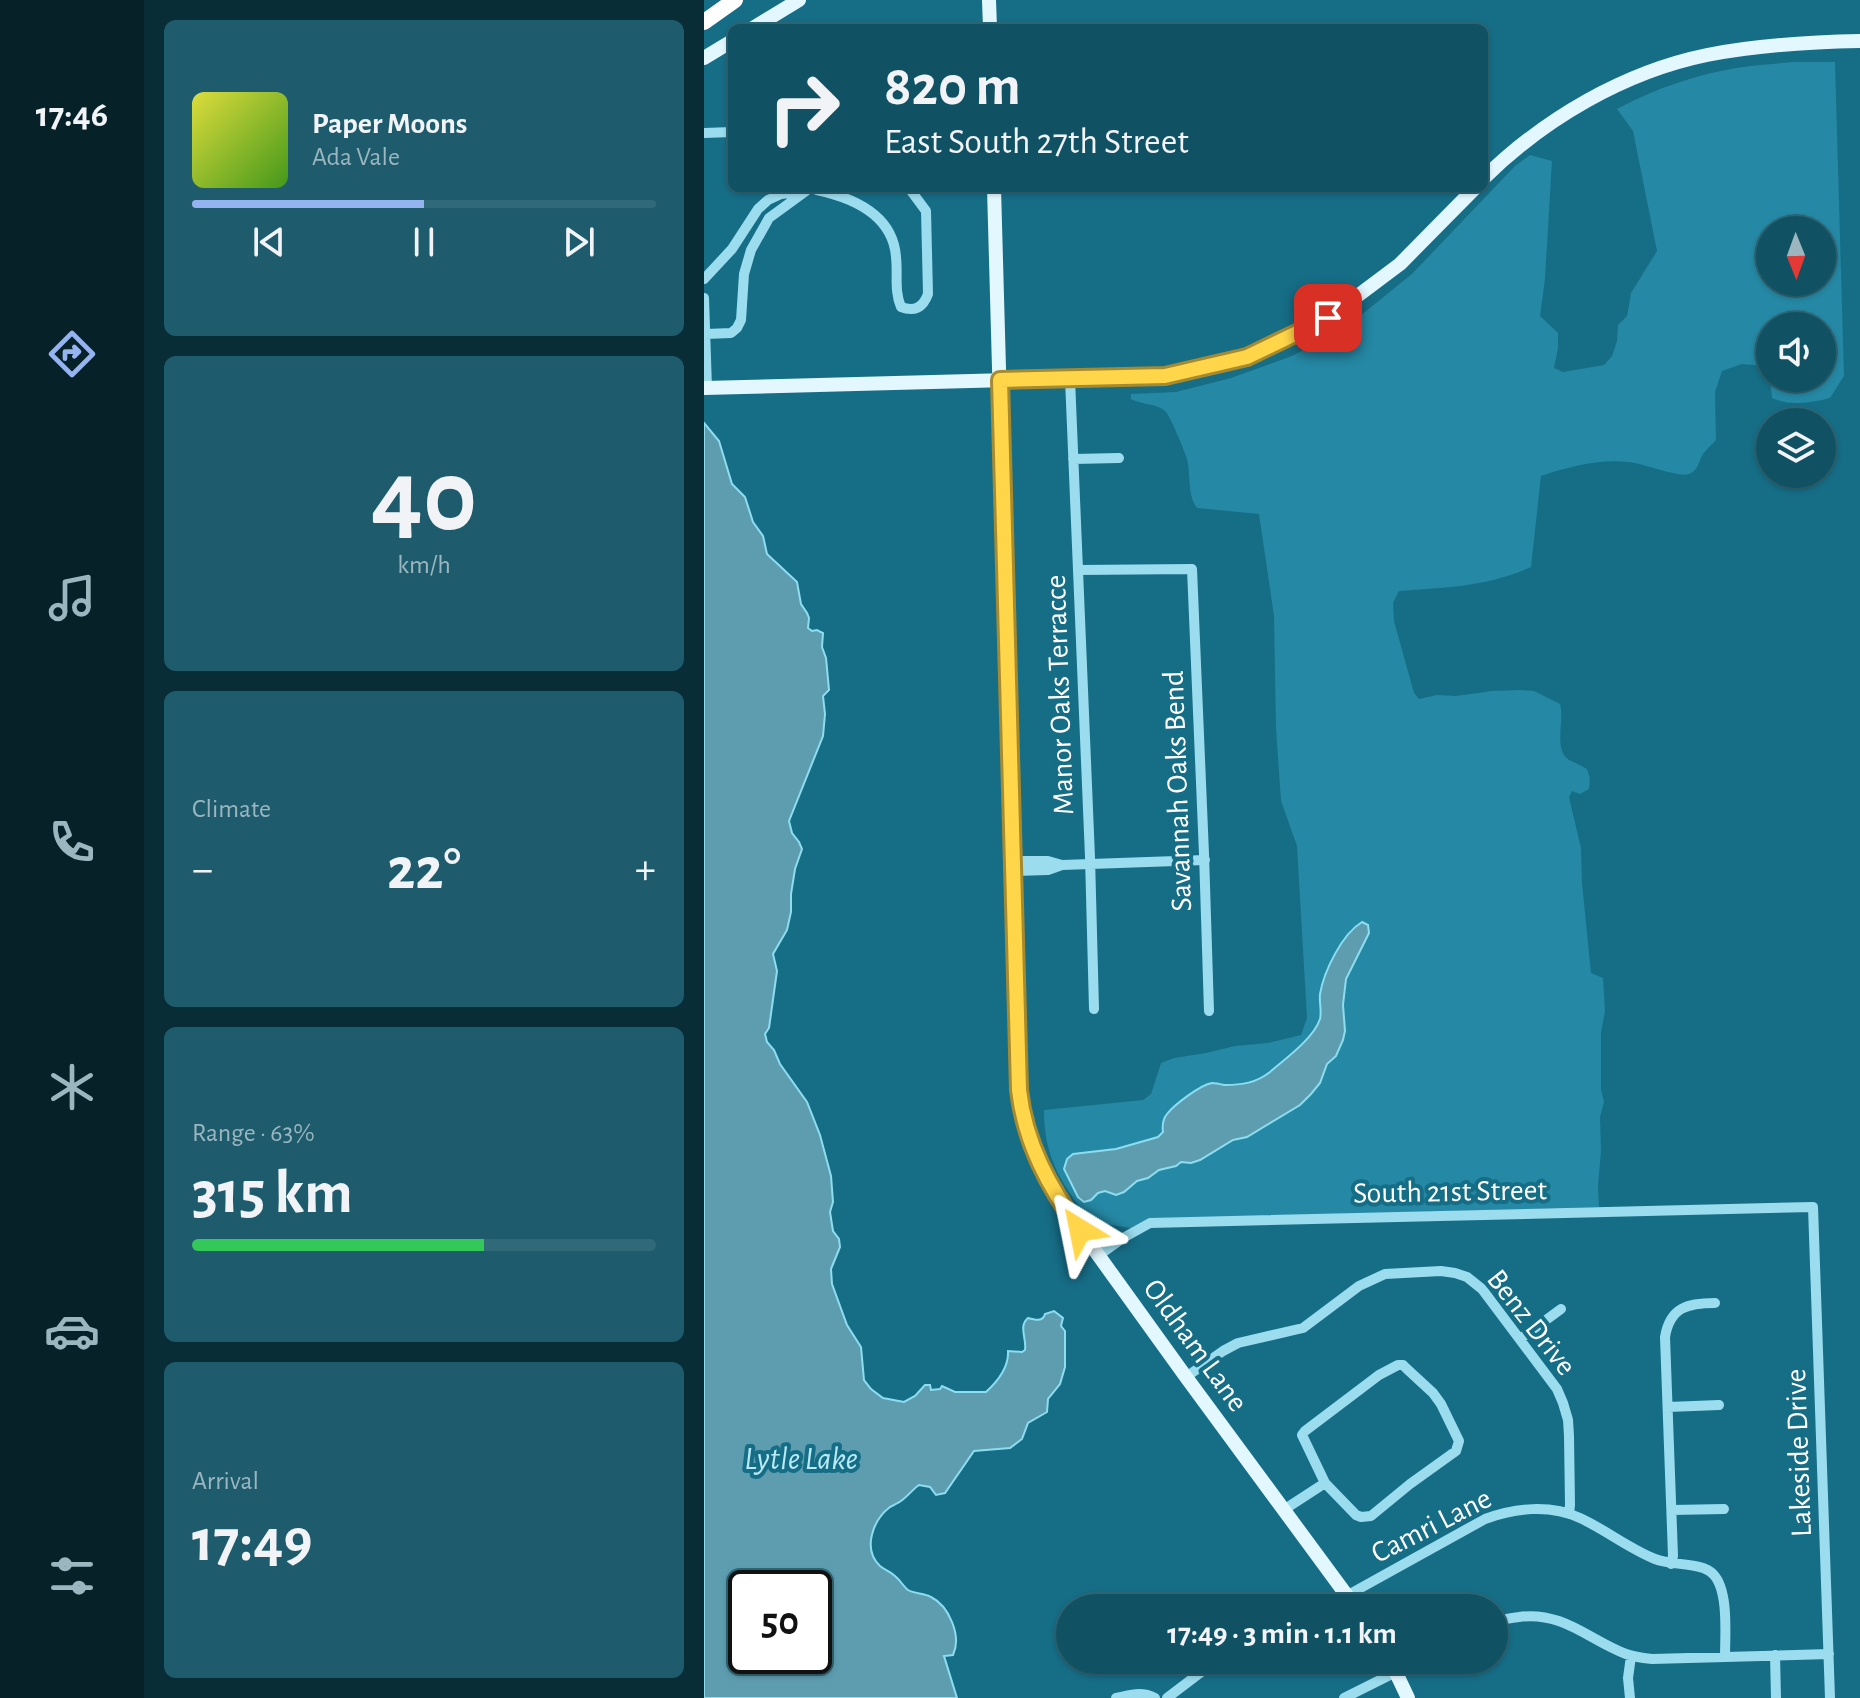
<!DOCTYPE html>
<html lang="en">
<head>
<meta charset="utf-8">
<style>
  :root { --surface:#105264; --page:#1e5c6d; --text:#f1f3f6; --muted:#9cb6bf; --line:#306978; --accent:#95b2f1 }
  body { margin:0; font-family:"Alegreya Sans",sans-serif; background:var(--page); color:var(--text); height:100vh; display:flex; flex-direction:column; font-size:30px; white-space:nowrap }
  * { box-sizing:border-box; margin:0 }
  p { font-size:26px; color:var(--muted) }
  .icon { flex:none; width:44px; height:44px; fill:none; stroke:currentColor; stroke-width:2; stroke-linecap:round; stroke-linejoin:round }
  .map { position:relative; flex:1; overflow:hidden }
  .sheet { display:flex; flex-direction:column; gap:20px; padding:20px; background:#092d37; width:560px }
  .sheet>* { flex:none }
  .top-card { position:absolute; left:24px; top:24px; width:760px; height:168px; border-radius:12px; box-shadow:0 2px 6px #0004,0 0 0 2px var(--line); background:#105264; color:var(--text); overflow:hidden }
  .needle { width:52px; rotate:179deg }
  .buttons { position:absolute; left:1052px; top:216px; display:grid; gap:16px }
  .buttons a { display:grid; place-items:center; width:80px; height:80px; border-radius:50%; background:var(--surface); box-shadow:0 2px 6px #0004,0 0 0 2px var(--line); font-size:40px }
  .speed { position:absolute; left:24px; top:1570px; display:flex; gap:16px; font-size:40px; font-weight:700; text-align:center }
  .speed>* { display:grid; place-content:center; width:104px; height:104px; border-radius:50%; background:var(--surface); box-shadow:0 2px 6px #0004,0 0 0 2px var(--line); line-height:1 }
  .speed .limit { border:4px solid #111; border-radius:12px; background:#fff; color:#111 }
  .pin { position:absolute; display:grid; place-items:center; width:68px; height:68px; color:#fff; margin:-34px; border-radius:16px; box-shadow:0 4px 12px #0006 }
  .me { position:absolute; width:88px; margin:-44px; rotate:325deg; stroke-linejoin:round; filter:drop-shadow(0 0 6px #0008) }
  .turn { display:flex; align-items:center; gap:28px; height:168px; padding:0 24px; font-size:36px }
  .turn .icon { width:104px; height:104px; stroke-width:2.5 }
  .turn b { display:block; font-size:56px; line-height:68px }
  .big { font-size:60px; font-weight:600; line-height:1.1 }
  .sheet .widget { flex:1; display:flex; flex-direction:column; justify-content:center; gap:12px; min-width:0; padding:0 28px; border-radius:12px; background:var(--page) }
  .sheet .dial { align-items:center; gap:0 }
  .dial b { font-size:104px; line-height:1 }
  .song { display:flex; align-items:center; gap:24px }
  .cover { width:96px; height:96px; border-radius:12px; background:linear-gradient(135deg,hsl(60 70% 55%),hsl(100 70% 35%)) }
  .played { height:8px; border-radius:4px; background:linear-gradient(90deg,var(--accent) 50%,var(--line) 50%) }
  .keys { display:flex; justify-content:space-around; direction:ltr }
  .heat { display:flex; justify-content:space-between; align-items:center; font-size:44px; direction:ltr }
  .charge { height:12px; border-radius:6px; background:linear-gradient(90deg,#34c759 63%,var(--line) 0) }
  .trip { position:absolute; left:352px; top:1594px; width:452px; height:80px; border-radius:40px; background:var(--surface); box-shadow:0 2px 6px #0004,0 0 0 2px var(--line); font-weight:600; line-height:80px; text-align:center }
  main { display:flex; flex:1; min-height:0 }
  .tabs { display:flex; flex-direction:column; width:144px; justify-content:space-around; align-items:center; background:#062128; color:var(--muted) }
  .tabs .icon { width:56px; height:56px }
  .tabs .on { color:var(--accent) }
  .tabs b { font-size:36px; color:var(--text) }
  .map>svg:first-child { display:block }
  .green { fill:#2588a4; fill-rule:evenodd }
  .water { fill:#5d9daf; stroke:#8dddf1; stroke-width:2; fill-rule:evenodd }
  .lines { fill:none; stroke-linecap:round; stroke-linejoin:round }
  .minor { stroke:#9bdcee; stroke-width:10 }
  .major { stroke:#e2f7ff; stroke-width:14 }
  .highway { stroke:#fff; stroke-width:16 }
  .route-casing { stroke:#a68a30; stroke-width:20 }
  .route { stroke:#ffd54a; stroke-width:14 }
  .labels { text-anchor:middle; stroke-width:8; stroke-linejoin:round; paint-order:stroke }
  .street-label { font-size:30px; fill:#fff; stroke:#166d86 }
  .water-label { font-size:32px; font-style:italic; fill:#b9eaf8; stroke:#166d86 }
</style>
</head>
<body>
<main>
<nav class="tabs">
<b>17:46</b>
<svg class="icon on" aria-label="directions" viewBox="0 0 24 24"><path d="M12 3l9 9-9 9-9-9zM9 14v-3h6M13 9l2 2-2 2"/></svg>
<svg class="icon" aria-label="music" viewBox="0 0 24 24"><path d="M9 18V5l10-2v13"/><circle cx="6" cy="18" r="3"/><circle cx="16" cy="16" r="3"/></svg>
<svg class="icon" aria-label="phone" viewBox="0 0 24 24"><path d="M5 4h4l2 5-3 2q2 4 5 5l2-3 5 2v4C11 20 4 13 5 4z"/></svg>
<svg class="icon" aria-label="climate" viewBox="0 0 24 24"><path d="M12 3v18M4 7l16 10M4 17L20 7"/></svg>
<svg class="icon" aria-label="car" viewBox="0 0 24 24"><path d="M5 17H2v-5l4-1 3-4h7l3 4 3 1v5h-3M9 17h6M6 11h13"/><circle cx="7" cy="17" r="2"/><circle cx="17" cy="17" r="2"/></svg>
<svg class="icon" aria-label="filters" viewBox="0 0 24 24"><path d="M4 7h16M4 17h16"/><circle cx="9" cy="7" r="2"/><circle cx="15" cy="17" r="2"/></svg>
</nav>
<section class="sheet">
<div class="widget">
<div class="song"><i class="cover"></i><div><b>Paper Moons</b><p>Ada Vale</p></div></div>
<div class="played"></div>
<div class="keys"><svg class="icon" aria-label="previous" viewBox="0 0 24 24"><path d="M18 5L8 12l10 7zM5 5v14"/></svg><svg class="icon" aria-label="pause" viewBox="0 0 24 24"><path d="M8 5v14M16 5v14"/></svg><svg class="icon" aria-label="next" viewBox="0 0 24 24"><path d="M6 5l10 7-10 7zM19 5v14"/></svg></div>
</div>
<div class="widget dial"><b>40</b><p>km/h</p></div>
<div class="widget"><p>Climate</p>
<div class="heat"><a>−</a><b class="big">22°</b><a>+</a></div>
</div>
<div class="widget"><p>Range · 63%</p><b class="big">315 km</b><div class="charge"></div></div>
<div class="widget"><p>Arrival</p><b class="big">17:49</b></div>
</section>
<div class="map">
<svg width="1156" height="1698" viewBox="0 0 1156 1698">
  <rect width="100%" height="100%" fill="#166d86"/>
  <path class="green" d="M1088,62H1131L1140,376L1126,398C1107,403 1087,406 1068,398L1066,378H1118V326H1066V378L1061,366L1038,364L1018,371L1011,392L1012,440C1008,444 1003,449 999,454C995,461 994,471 985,474C975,478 939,463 924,462C894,459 865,467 837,476L827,567C782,587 743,587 695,591L689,603L690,621L710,693L715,699L733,695L752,696L788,691L816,690L830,691L856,704C861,721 849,749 865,760C871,763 877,765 883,769L886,778L885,789L876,794L868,791L865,797L877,848L878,883L887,973L899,978L901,1011L897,1033V1089L900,1102L896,1117L897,1151L894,1186L895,1207L445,1219L427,1228L387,1222C358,1184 340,1159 340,1110L439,1100L447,1094L457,1063L470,1058L502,1053L531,1046L564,1043L597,1035L603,1018L593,846L577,801L572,728L570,616L555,514L493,508C483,495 487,475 483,459C481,452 466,416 462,412C453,403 438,405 427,399V394L472,392L527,378L588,356L620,339L651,320L708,274L811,166L826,155L848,161L841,279L836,316L854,333V348L850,368L859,372L900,365L908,356L913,341L914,325L923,316L927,293L953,251L929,131L913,109C950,89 991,75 1032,68C1050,65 1070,64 1088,62ZM1066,230H1118V282H1066Z"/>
  <path class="water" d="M0,423L15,441L28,484L41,497L49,522L59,536L63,554L93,582L97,604L103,613L105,618L104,628L108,631L113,630L119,633L118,647L122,658L125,690L119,696L121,714L119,736L85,821L88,833L95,842L98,849L91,869L87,894V912L83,930L69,954L73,971L65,1028L61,1034L63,1042L70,1050L76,1064L103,1102L116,1135L127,1176L129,1202L126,1212L129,1231L135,1239L136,1247L127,1269L128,1284L143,1325L157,1347L160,1380L167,1389L179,1398L200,1402L211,1396L221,1385H226L227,1390L236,1389L238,1386L251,1392H282C294,1381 305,1367 304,1351L318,1352L321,1350C323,1339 314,1326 324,1318C331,1320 339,1322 341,1314L350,1311L359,1318L357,1326L361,1331V1367L356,1384L344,1399L343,1412L324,1423L318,1439L306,1448L270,1451L241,1493L232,1495L226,1487L215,1485C209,1489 204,1496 197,1501C194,1503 190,1505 186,1507C169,1520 158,1549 176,1566C181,1570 187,1572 191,1576C196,1580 199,1586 204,1590C211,1594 220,1593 227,1597C245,1606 258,1636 249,1655L240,1656L253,1698H0ZM42,1588H110V1656H42Z
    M658,922L664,925L665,933L642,979L639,1005L641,1031L639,1040L632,1056L623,1064L616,1083L607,1094L596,1105L543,1137L529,1140L496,1160L487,1163L477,1162L472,1166L455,1170L444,1178L433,1181L420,1192L412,1195L401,1191L394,1193L387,1200L380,1202L374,1197L360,1169L363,1159L369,1154L412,1149L454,1137L459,1132C458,1125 459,1119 463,1114C470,1105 496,1085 508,1083C512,1083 516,1084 520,1085C538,1085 552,1083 566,1072C581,1059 610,1038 616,1019C618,1011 615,1002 616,994C620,971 638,934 658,922Z"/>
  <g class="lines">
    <path class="minor" d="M0,133L28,132
      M113,190C150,198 189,215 192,257C194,274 190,291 197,307C210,312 219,308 224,294L222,211L205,188
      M0,279L28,249L54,209L64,200L77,194L100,191
      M0,298L3,388
      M2,334L27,333L33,328L37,320L40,274L47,250L65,218L102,191
      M366,379L386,857L390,1009
      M369,459L415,458
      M374,570L488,569L500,854L505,1011
      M308,861H344L358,865
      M309,871L344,870L358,865L501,860
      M394,1256L419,1238L446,1223L1109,1207L1126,1698
      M816,1339L857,1309
      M694,1365H699L703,1369L729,1393L737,1404L755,1441L752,1451L706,1484L667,1516L657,1517L652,1515L621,1483L598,1435L601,1431L675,1375Z
      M482,1377L519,1351L534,1343L599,1328L655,1286L681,1274L737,1271L751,1273L763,1277L778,1289L853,1389L859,1403L864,1420L865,1436L866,1505L865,1514
      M964,1407L1015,1405
      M581,1509L621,1483
      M968,1510L1020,1509
      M967,1564L969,1556L961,1337C966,1307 984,1303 1011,1303
      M644,1595L781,1519C811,1508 846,1504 876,1518C902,1530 924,1548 951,1559C968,1566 998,1562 1009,1574C1025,1590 1021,1635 1021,1657
      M790,1623C798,1619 806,1618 815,1617C859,1611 885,1640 922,1654C930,1657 939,1658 948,1659L1125,1654
      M1071,1655L1072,1698
      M412,1698C427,1695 437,1691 451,1698
      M463,1698L513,1660
      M640,1698L716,1660
      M926,1698L924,1678L927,1656"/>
    <path class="major" d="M285,0L286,28
      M49,28L95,0
      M0,58L28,41
      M780,178C840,119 920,72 1003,55C1054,45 1105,42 1156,41
      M290,188L315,1090L320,1122L329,1150L351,1195L482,1377L652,1608
      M0,388L461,376L543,357L624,318L696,264L771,188
      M686,1660L704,1698"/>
    <path class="highway" d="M0,22L31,0"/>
  </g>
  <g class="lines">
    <g class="route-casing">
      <path id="route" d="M376,1230C345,1187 321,1143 315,1090L296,380L461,376L543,357L624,318"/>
    </g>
    <use href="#route" class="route"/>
  </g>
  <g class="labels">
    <g class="street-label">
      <text transform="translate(355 695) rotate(-92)" y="10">Manor Oaks Terracce</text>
      <text transform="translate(473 791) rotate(-92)" y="10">Savannah Oaks Bend</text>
      <text transform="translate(746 1191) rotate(-1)" y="10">South 21st Street</text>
      <text transform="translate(828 1322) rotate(52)" y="10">Benz Drive</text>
      <text transform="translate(492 1345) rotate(54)" y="10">Oldham Lane</text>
      <text transform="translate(1094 1453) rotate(-92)" y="10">Lakeside Drive</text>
      <text transform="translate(727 1525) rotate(-27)" y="10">Camri Lane</text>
    </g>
    <g class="water-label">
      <text x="97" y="1469">Lytle Lake</text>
    </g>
  </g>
</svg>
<div class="buttons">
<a><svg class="needle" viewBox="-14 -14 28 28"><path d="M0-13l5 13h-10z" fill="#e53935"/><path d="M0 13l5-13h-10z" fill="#9cb6bf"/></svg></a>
<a><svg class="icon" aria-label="sound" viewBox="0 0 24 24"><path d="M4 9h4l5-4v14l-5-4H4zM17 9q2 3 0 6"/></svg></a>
<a><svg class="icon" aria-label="layers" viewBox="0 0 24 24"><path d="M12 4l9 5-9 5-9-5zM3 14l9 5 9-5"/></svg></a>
</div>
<div class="speed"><div class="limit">50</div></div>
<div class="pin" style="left:624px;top:318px;background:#d93025"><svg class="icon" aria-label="arrive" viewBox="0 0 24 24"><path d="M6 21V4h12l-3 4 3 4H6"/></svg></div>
<svg class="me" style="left:376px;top:1230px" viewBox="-20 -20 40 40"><path d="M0-17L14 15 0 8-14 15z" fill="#ffd54a" stroke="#fff" stroke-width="4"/></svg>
<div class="trip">17:49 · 3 min · 1.1 km</div>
<div class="top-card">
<div class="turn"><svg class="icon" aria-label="right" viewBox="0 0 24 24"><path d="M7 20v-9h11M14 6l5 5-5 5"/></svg><div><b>820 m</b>East South 27th Street</div></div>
</div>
</div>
</main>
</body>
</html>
